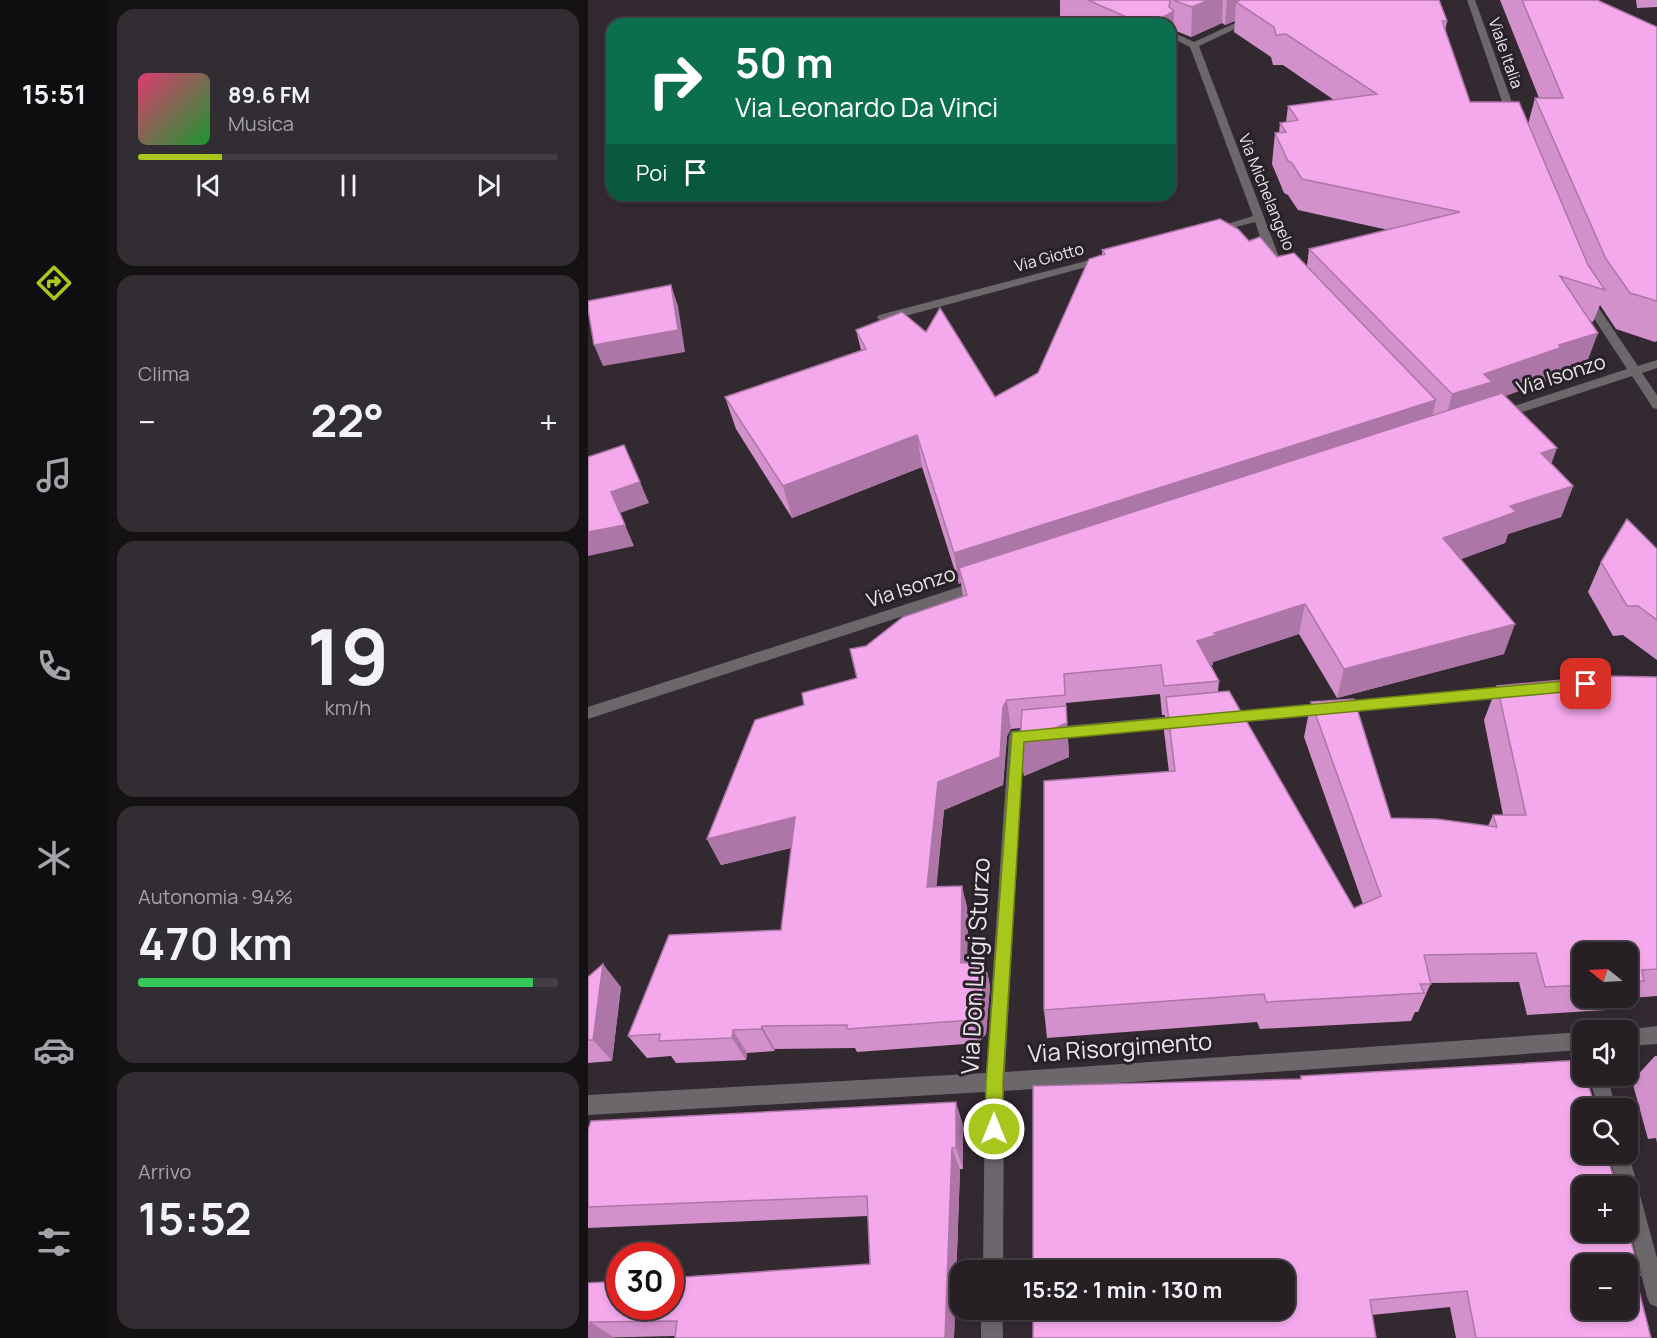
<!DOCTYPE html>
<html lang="it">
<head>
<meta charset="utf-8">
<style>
  :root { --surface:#262025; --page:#322d32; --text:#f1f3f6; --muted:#a4a3a7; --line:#423e42; --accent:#a8c71c }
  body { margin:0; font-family:Manrope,sans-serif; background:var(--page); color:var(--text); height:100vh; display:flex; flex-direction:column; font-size:22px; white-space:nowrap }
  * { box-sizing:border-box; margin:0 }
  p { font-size:20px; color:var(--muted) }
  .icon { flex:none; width:33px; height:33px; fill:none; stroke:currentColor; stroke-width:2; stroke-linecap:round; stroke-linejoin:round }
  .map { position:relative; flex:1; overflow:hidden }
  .drawer { display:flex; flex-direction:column; gap:9px; padding:9px; background:#151214; width:480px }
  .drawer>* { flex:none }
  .top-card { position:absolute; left:18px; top:18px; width:570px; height:183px; border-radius:18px; box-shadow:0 3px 9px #0003,0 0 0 2px var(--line); background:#0b6e4f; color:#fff; overflow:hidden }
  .needle { width:39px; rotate:288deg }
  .tools { position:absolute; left:984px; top:942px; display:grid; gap:12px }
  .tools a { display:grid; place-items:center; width:66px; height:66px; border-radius:12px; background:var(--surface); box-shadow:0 3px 9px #0003,0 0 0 2px var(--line); font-size:30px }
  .speed { position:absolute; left:18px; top:1242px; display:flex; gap:12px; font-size:30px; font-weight:700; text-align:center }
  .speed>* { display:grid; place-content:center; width:78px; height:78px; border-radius:50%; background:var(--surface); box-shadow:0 3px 9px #0003,0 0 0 2px var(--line); line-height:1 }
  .speed .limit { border:9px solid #d22; background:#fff; color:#111 }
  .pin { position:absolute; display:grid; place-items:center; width:51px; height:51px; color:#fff; margin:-26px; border-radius:12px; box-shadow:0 3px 9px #0006 }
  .me { position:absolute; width:66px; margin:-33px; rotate:0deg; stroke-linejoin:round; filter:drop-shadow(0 0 4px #0008) }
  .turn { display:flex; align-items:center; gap:21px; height:126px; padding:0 30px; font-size:27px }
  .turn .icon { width:78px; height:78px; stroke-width:2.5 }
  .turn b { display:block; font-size:42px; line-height:51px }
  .then { display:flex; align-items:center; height:57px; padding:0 30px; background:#0003; gap:12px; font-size:22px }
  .big { font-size:45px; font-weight:700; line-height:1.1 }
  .drawer .tile { flex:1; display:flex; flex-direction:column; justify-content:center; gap:9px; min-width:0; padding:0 21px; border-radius:18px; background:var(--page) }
  .drawer .dial { align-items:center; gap:0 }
  .dial b { font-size:78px; line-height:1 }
  .song { display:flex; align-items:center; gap:18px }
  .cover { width:72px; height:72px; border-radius:9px; background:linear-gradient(135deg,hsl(340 70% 55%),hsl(130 70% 35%)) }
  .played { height:6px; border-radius:3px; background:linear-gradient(90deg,var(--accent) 20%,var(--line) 20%) }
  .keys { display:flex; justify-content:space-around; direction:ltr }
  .heat { display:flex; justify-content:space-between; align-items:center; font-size:33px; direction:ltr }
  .charge { height:9px; border-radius:4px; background:linear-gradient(90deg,#34c759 94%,var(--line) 0) }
  .trip { position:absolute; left:362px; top:1260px; width:345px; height:60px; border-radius:18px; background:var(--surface); box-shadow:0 3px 9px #0003,0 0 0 2px var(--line); font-weight:700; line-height:60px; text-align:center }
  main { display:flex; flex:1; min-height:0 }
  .menu { display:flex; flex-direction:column; width:108px; justify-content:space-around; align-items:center; background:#0f0d0f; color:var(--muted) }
  .menu .icon { width:42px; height:42px }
  .menu .current { color:var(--accent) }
  .menu b { font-size:27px; color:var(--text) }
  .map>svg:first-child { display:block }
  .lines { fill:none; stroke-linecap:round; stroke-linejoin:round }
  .minor { fill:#6b676b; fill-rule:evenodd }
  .wall { fill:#d391cc; fill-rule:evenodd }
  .shaded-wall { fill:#ac76a6 }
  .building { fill:#f5a9ed; stroke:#ac76a6; stroke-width:1.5; fill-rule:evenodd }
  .route { fill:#a8c71c; stroke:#6d8112; stroke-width:1.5 }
  .labels { text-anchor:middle; stroke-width:6; stroke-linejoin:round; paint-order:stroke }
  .far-street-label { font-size:16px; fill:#ebe6ea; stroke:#292128 }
  .street-label { font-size:20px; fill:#ebe6ea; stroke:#292128 }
  .near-street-label { font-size:24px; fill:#ebe6ea; stroke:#292128 }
</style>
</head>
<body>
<main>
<nav class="menu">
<b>15:51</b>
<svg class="icon current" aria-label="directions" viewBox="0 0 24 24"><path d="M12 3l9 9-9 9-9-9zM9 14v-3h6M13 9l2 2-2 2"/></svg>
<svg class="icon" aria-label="music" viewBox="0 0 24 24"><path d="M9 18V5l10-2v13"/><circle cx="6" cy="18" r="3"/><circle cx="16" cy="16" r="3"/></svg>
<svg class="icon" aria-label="phone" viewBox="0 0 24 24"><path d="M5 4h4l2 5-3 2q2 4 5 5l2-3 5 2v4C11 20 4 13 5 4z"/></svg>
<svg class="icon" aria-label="climate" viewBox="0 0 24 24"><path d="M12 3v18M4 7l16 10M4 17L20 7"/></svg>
<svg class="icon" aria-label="car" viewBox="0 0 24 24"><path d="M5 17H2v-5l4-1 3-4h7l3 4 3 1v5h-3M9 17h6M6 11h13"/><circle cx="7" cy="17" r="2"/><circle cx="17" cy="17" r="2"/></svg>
<svg class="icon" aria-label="filters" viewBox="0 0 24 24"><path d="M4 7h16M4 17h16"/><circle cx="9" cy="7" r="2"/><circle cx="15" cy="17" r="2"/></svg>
</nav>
<section class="drawer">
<div class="tile">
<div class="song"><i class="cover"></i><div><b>89.6 FM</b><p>Musica</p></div></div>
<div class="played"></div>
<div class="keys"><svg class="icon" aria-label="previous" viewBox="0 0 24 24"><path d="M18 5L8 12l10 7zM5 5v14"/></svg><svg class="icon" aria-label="pause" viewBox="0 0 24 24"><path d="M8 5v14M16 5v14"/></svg><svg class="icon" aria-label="next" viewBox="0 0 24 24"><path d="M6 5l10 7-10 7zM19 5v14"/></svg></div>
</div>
<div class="tile"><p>Clima</p>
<div class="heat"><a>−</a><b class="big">22°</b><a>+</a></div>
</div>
<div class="tile dial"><b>19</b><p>km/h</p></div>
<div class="tile"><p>Autonomia · 94%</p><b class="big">470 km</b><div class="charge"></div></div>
<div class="tile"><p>Arrivo</p><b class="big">15:52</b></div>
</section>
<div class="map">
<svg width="1069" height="1338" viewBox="0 0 1069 1338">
  <rect width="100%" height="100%" fill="#332a31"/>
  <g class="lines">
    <path class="minor" d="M697,0H708L611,46L691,257L699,266L693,269C677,263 673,237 667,222L625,233L620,230L665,216L602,47L582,37V31L606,42Z
      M879,0H887L931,122L929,124L921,122Z
      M517,256L523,259L521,261L295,322L289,318L291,315Z
      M998,294L1002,295L1050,366L1069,360V368L1054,373L1069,395V409L1065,408L1044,376L916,418H908L906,415L908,412L1039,369L992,297Z
      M393,580L398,581L400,585L398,589L0,719V707Z
      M928,685L933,687L936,691L933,695L928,697L635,724L630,722L627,718L630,714L635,712Z
      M596,715L601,717L604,721L601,725L596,727L436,742L417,1072L994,1032V1050L416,1091L415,1270H395L397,1092L0,1115V1095L398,1073L421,736L423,731Z
      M1069,1026V1044L1040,1046V1030H1034Z
      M1001,1076H1019L1028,1108H1010Z
      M1040,1151L1069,1258V1307L1062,1304L1059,1297L1040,1223V1186H1029L1021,1154H1040Z
      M393,1310H414L415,1338H393Z"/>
  </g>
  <path class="wall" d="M472,0H851L859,21L857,31L882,102L940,124L947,98H951L912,0H1009L1069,27V341L1067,342L1028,329L1012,305L1005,322L1002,321L998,365L962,377L961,380L917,396L964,464L985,486L973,517L920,534L917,543L873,559L916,654L749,698L711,634L625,662V665H623L631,681L630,692L766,908L775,904L716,737L723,702L803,818L900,826L905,815H915L896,720L909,686L1069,677V996L1043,998L1034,1009L939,1015L931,982L843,983L830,1012H827L823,1021L672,1029L669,1022L459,1038L456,1010L581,772L576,731L577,715H574L572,694L478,703L481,757L436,776L432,742L433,728L423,729L419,736L415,785L356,810L348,886L380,911L379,963L397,962L402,986L398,1034L390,1043L269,1052L267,1048L187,1049L186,1051L159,1053L158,1060L88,1063L83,1056L59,1058L40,1036L193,930L203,848L133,865L119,839L216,705L269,678L278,646L375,596L373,583L371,584L334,467L204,518L148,429L137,397L273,350L268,330L407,397L450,373L514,255V250L661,241L689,257L719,266L721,249L800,230L710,210L700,195L696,193L684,164L687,133H691L692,123L698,122L700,106L746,100L695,65H685L683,57L646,32L647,21L637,25L634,23L603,37L586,30L585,41L582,43V24H488L472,17ZM994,952H1040V998H994Z
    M1048,0H1069V7L1049,8Z
    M1069,549V660L1035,635L1025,636L1000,592L1013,562Z
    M0,977L33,987L24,1061L0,1063Z
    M1067,1056H1069V1143L1068,1138L1060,1139L1044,1081Z
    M713,1076L1052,1275L1048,1278L1063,1338H868L862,1307L784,1315L712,1079Z
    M375,1125V1169H372L366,1338H87V1336L0,1338V1283L282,1264L280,1216L0,1228V1130Z"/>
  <path class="shaded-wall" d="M582,0V14L586,11L585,41L582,43V24H563L581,7Z
    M621,0H635L634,23L603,37L604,7Z
    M639,0H692L648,2L647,21L637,25Z
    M83,285L90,306L97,352L15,366L6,345Z
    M1010,333L998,365L962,377L961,380L898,403L856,426L864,394L896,374L971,345Z
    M848,400L840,432L371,568L373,583L371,584L366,553Z
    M329,435L334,467L204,518L195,486Z
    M969,448L958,479L953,453Z
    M52,482L61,503L32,513L46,546L0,556V532L23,492Z
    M985,486L973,517L920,534L917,543L846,569L855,538L922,506Z
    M717,604L711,634L625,662V665L607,671L609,641L626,633Z
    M927,624L916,654L749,698L756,669Z
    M419,700L423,729L419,736L415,785L356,810L346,912L339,887L350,782L415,707Z
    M479,723L481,757L436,776L432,742Z
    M207,817L218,844L133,865L119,839Z
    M374,886L380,911L378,987L373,963Z
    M397,962L402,986L398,1034L390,1043L384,1020Z
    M15,964L33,987L24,1061L5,1040Z
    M174,1026L187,1049L186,1051L173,1029Z
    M145,1030L159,1053L158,1060L144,1038Z
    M368,1102L375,1125V1169L368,1148Z
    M364,1148L372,1169L366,1338H357Z
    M2,1322L26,1337V1338H0V1330Z"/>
  <path class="building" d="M500,0H582L581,7L586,11L563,24H556L552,23Z
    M585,0H621L604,7Z
    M652,0H851L859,21H854L882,102H931L1000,265L1017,290L972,276L1010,333L971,345L972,348L896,374L904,382L864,394L721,249L872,212L714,179L704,163L700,161L687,133L698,132L692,123L710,120L700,106L789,94L698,34L688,35L686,27L648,2Z
    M934,0H1009L1069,27V301L1042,293L1018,259L947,98H975Z
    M632,219L650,229L661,241L672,237L689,257L706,253L848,400L366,553L329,435L195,486L137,397L278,349L268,330L314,312L338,332L352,308L407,397L450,373L501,259L517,254L514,250Z
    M83,285L90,330L6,345L0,309V301Z
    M914,393L969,448L953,453L985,486L922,506L928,512L855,538L927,624L756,669L717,604L626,633L628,635L609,641L631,681L576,686L573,665L476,674L477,695L419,700L415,707L412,757L350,782L339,887L374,886L373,963L397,962L393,1011L384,1020L259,1029V1025L174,1026L173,1029L145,1030L144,1038L71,1041L72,1034L40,1036L81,935L193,930L207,817L119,839L167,720L216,705L214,693L269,678L262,649L278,646L315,617L379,595L371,568Z
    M36,445L52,482L23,492L37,525L0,532V457Z
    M1039,519L1069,549V620L1050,606H1039L1013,562Z
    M1019,676L1069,677V969L1054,970L1056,981L1040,982V952H994V985L957,987L948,953L836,955L843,984H832L836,993L678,1002L676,994L456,1010V781L587,771L578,697L641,691L766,908L793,896L723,702L766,699L803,818L849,819L909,827L905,815H938L909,686Z
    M478,706L479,723L432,742L434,710Z
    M15,964L5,1040H0V977Z
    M994,1060V1076H998L1007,1108H994V1154H1019L1028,1186H994V1232H1040V1230L1052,1275H1047L1063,1338H888L879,1291L782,1300L788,1338H445V1310H696V1270H445V1086L713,1079V1076ZM994,1264H1040V1310H994Z
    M368,1102V1148H364L357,1338H87L89,1321L2,1322L0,1330V1283L32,1281V1306H82V1278L282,1264L279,1196L0,1207V1130L3,1121Z"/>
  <path class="route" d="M998,679L1005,684L998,690L436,742L415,1082V1129L412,1135L406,1138L400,1135L397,1129L398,1082L424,732Z"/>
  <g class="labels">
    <g class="far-street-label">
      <text transform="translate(918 53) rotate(71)" y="6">Viale Italia</text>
      <text transform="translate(679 192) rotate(68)" y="6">Via Michelangelo</text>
      <text transform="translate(461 257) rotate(-15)" y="6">Via Giotto</text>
    </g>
    <g class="street-label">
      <text transform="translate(973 375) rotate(-18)" y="7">Via Isonzo</text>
      <text transform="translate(323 587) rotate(-18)" y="7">Via Isonzo</text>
    </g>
    <g class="near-street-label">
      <text transform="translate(388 966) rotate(-87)" y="8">Via Don Luigi Sturzo</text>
      <text transform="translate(532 1048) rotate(-4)" y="8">Via Risorgimento</text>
    </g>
  </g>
</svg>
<div class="tools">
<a><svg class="needle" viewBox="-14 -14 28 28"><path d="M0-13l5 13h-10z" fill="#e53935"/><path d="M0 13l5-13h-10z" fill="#a4a3a7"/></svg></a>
<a><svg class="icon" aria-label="sound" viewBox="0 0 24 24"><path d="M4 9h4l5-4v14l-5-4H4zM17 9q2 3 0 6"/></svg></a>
<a><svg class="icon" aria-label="search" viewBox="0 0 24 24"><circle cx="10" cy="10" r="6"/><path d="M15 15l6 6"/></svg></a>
<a>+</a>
<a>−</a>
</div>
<div class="speed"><div class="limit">30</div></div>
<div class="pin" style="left:998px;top:684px;background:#d93025"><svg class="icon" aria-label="arrive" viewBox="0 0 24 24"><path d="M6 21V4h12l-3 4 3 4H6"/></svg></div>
<svg class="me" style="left:406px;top:1129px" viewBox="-20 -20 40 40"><circle r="17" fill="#a8c71c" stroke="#fff" stroke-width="3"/><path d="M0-11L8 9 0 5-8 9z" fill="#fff"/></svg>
<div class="trip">15:52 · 1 min · 130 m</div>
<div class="top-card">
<div class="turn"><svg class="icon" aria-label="right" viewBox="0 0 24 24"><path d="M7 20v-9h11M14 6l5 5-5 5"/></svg><div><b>50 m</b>Via Leonardo Da Vinci</div></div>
<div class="then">Poi<svg class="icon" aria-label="arrive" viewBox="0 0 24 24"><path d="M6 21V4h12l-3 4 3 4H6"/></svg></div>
</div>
</div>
</main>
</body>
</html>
